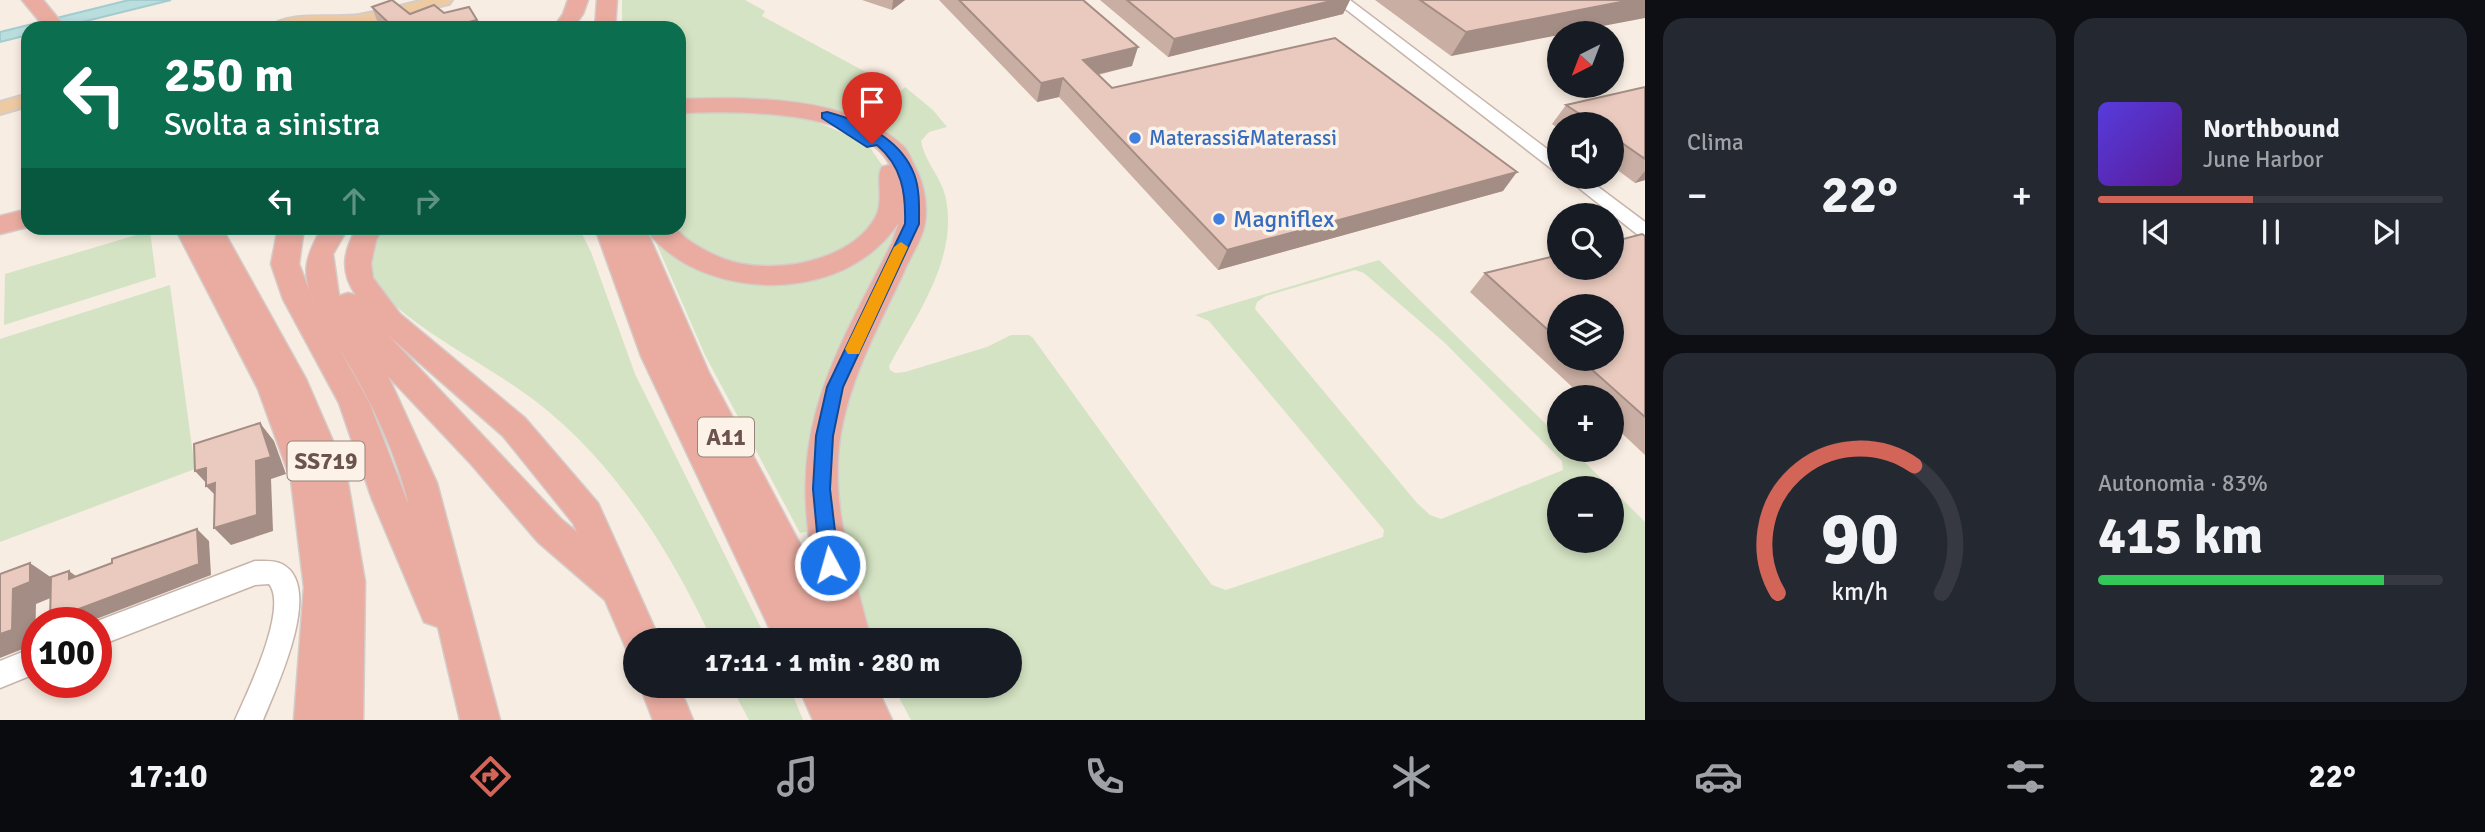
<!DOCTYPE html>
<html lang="it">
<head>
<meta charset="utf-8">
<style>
  :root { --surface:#171b24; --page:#242831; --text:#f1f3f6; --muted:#9ea1a6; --line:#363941; --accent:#d26557 }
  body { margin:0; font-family:Signika,sans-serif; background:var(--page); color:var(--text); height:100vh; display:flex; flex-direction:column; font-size:26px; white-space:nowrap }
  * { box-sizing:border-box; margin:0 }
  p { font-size:23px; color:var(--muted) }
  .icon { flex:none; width:38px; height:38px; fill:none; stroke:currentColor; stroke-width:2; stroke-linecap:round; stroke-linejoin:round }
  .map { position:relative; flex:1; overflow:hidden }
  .panel { display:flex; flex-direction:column; gap:18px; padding:18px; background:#0d0f14; width:840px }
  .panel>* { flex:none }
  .hud { position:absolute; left:21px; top:21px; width:665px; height:214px; border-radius:21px; box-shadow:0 4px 10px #0003; background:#0b6e4f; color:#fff; overflow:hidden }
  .needle { width:46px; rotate:222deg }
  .controls { position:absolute; left:1547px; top:21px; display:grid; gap:14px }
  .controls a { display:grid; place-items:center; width:77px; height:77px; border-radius:50%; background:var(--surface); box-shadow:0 4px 10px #0003; font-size:35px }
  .speed { position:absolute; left:21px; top:607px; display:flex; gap:14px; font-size:35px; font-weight:700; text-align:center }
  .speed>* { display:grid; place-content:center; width:91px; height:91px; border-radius:50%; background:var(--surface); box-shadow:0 4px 10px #0003; line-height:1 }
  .speed .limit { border:10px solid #d22; background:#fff; color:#111 }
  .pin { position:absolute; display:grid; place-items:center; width:60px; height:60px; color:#fff; margin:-72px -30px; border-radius:50% 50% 50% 0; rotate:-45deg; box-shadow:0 0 7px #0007 }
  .pin .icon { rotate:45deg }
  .me { position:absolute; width:77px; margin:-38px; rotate:354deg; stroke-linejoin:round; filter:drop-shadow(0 0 5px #0008) }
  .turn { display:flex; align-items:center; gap:24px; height:147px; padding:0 28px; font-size:32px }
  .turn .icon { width:91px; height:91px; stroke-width:2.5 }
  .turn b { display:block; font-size:49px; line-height:60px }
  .lanes { display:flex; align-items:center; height:66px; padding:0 28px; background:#0003; justify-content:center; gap:35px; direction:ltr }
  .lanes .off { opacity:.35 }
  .big { font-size:52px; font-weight:700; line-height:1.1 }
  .panel .card { flex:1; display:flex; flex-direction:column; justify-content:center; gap:10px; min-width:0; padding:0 24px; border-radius:21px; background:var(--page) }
  .panel .dial { align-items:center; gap:0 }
  .dial svg { height:182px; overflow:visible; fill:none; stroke:var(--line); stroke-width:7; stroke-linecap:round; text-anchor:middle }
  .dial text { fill:var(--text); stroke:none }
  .song { display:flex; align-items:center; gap:21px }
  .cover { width:84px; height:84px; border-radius:10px; background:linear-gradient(135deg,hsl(250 70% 55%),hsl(270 70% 35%)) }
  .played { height:7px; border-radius:4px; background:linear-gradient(90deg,var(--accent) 45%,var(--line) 45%) }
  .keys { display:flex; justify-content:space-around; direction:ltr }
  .heat { display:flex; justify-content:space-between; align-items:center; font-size:38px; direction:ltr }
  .charge { height:10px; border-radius:5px; background:linear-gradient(90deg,#34c759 83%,var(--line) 0) }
  .panel .tiles { flex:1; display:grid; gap:18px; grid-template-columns:repeat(2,1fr) }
  .trip { position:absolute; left:623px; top:628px; width:399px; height:70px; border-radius:35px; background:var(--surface); box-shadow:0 4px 10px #0003; font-weight:700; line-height:70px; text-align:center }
  .dock { display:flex; height:112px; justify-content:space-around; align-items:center; background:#090b0e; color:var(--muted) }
  .dock .icon { width:49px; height:49px }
  .dock .selected { color:var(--accent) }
  .dock b { font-size:32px; color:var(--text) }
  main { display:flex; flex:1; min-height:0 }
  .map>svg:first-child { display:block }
  .green { fill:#d4e3c3; fill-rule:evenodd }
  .water { fill:#baddde; stroke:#a2cccf; stroke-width:2 }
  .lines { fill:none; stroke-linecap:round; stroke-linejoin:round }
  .minor-casing { stroke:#c7b4ab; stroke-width:3 }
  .major-casing { stroke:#d3ccc9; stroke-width:4 }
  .highway-casing { stroke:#d3ccc9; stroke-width:3 }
  .minor { fill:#fff; fill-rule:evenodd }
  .major { fill:#eecaa3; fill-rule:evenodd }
  .highway { fill:#eaaca1; fill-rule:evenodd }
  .wall { fill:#c9aea3; fill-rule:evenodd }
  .shaded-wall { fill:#a48d85 }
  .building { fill:#eacabe; stroke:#a48d85; stroke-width:2 }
  .route { fill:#1a73e8; stroke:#114b97; stroke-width:2 }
  .slow { fill:#f59e0b }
  .shop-dot { fill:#3f7fe0; stroke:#fcf2e7; stroke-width:2.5 }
  .labels { text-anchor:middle; stroke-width:7; stroke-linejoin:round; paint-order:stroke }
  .far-shop-label { font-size:21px; fill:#366cbe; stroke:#fcf2e7; text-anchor:start }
  .shield { fill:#fcf2e7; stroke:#97837a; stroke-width:2 }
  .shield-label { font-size:23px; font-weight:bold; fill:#6c544c }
  .shop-label { font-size:24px; fill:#366cbe; stroke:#fcf2e7; text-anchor:start }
</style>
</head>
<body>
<main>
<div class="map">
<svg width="1645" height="720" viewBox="0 0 1645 720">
  <rect width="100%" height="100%" fill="#f8ede2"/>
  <path class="green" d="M622,0H745L765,11L762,16L901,91L905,87L933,110L947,127L929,132L921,141C924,160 940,176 945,195C960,256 917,314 889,366L890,370L895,373L905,372L987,347L1011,335H1029L1033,338L1205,576L1212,585L1226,590L1383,537L1384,530L1209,321L1195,315L1379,260L1559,437V450H1572L1611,488H1559V541H1612V489L1645,522V720H911L893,686H1010V640H870L847,583L831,450L915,175L825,108L787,101L743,98L679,100V28H622ZM1355,270L1364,273L1445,343L1562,461L1563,470L1441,519L1430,515L1417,503L1255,309L1257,302L1266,296Z
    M737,111L789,116L817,122L855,138L871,149L884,168L888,190L869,233L829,259L767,270L716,259L669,228H679V114Z
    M906,202L811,531L800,533L705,355L654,238L683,259L815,275Z
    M377,228H579L591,252L635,374L767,640H712C670,550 614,461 534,400C489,366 435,341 393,304C384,296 376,286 368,277Z
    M150,231L156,277L4,325L5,274Z
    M170,285L195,469L0,542V339Z
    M731,686H789L803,720H749Z"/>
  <path class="water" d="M129,0H171L58,28H28V35L0,42V32Z"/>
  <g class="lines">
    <g class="minor-casing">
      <path id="minor" d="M1334,0H1350L1559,158V171L1553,170Z
        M1565,177H1585L1645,222V237L1638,235Z
        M255,561C264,561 274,560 282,564C325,586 276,688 263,720H235C246,695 289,608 269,584L255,585L96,647V623H92Z
        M37,646V673L0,688V661Z"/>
    </g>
    <g class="major-casing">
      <path id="major" d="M423,0H452L449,4L348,27L270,28C285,10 337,19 359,15C381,11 402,6 423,0Z
        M28,94V106L0,114V102Z"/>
    </g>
    <g class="highway-casing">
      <path id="highway" d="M22,0H43L66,28H45Z
        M568,0H588L583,14L573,28H553L563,14Z
        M597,0H617L615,28H595Z
        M679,99C748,97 849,95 903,146C909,152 912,161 916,169C925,186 929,212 923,231C918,246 909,259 903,274C879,325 851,376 841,432C828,505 854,571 871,640H775L641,356L595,228C606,227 667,225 675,228C678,230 683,236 687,239C698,247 711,254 724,259C769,276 850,263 875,218C885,200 875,178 882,167L890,165C860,108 734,111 679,113ZM899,222L892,243C831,362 784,435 816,574L709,373L646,229C656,244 671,255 686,264C755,301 855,290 899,222Z
        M28,209V227L0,234V216Z
        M175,228H222L306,379L346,471L365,582L363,720H294L304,587L291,480L258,389Z
        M278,228H304L299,264L316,308C301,274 304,259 322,228H348L333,254L339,296L348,293L356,295C340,272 343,251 357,228H383L376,240L371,264L373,278L400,314L525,418L598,503L660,640H635V656L628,653L605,600L538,542L471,464L388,376L437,483L500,720H460L438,627L424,622L372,499L339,403L283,299L271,264ZM388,335L503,436L573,523L577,532L562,520ZM339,348C369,397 396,450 409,506L369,402Z
        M640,686H679L693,720H653Z
        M798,686H876L892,720H813Z"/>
    </g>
    <use href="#minor" class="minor"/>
    <use href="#major" class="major"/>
    <use href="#highway" class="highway"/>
  </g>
  <path class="wall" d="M862,0H905L892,10Z
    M939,0H1083L1132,66L1098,75L1112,88L1503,191L1218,270L1059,97L1037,102Z
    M1100,0H1350L1343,14L1168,57Z
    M1375,0H1645L1451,56Z
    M372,7L410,14L444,13L477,20L479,28H381L379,26Z
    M1645,87V180L1635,183L1612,166V124H1559V129L1552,124L1566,105Z
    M1645,236V455L1612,424V397H1583L1470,292L1485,273ZM1559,306L1612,359H1559Z"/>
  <path class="shaded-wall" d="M893,0H905L892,10Z
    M1335,0H1350L1343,14L1168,57L1174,39Z
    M1631,0H1645V18L1566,33H1559V35L1451,56L1466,32Z
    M477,20L479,28H444Z
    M1138,47L1132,66L1078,79L1083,60Z
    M1063,78L1059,97L1037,102L1041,83Z
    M1645,171V180L1635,183Z
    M1517,172L1503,191L1218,270L1227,250Z
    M260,423L274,441L286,474L271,479L273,531L231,545L214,528L256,461Z
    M206,468L231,500L223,503L206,486L208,485L195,471Z
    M197,529L209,541L211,575L91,621V623H53L76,610Z
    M30,563L52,578L53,597L36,604L35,644L0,658V634L13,589Z
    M69,571L84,582L69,579Z"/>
  <path class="building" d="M392,0L410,14L434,5L444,13L469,7L477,20L444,28H394L372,7Z
    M959,0H1083L1138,47L1083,60L1112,88L1335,38L1517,172L1227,250L1063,78L1041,83Z
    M1127,0H1335L1174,39Z
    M1420,0H1631L1466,32Z
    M1645,87V159L1612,136V124H1595L1566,105Z
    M1642,234L1645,236V417L1580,359H1612V306H1559V340L1485,273L1559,255V268H1612V242Z
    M260,423L271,457L256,461L257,515L214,528L215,483L206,486V468L195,471L194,444Z
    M197,529L199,564L76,610L75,614L53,623H50L51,577L69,571V579L112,563V559Z
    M30,563V582L13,589L12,630L0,634V574Z"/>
  <path class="route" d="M827,112C861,121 900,138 914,174C920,189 919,209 919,224L843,387L833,436L830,489L839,565L836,571L830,574L823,571L820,565L813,489L816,436L827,387L905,224C906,193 902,166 877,145L867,147L822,118V113Z"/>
  <path class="slow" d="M901,242L908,247L861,349L859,354H848L845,349L894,247Z"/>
  <g class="shop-dot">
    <circle cx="1135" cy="138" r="7"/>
    <circle cx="1219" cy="219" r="7"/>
  </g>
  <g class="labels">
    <g class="far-shop-label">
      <text x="1149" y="145">Materassi&amp;Materassi</text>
    </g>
    <g class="shield">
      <rect x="698" y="417.5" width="56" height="39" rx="5"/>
      <rect x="287.5" y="441.5" width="77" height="39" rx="5"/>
    </g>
    <g class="shield-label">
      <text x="726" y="445">A11</text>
      <text x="326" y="469">SS719</text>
    </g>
    <g class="shop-label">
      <text x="1233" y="227">Magniflex</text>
    </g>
  </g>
</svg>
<div class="controls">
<a><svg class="needle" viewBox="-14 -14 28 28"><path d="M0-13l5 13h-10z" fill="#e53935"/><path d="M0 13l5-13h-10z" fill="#9ea1a6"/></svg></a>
<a><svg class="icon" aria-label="sound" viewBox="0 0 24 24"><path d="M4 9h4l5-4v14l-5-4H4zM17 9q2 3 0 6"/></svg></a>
<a><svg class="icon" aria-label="search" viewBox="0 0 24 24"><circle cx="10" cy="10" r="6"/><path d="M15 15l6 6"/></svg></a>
<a><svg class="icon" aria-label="layers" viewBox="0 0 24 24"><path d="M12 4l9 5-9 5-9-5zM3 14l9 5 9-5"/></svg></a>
<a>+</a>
<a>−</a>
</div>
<div class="speed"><div class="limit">100</div></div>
<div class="pin" style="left:872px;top:144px;background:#d93025"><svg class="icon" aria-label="arrive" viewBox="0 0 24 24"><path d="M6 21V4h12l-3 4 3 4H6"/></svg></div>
<svg class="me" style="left:830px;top:565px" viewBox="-20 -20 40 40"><circle r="17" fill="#1a73e8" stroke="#fff" stroke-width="3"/><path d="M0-11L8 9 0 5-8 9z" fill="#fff"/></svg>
<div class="trip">17:11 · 1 min · 280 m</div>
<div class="hud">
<div class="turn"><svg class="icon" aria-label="left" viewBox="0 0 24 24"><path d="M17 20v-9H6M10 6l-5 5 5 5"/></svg><div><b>250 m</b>Svolta a sinistra</div></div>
<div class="lanes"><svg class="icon" aria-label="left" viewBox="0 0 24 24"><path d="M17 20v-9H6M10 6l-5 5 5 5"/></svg><svg class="icon off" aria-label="ahead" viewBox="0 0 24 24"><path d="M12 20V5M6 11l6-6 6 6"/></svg><svg class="icon off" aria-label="right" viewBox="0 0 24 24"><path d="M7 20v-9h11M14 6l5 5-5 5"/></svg></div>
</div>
</div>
<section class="panel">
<div class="tiles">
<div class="card"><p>Clima</p>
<div class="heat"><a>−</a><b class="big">22°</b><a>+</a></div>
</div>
<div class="card">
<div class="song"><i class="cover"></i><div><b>Northbound</b><p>June Harbor</p></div></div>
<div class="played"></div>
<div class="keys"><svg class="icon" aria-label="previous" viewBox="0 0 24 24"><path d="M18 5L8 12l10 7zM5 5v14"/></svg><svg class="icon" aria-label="pause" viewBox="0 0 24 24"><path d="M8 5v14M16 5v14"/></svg><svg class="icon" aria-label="next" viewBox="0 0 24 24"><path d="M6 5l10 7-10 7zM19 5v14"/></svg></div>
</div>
<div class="card dial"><svg viewBox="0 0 100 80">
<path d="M14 69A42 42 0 1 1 86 69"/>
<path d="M14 69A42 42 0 0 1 74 13" stroke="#d26557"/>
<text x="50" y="56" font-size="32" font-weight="700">90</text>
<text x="50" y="72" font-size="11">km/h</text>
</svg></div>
<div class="card"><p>Autonomia · 83%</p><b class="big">415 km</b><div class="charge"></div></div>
</div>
</section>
</main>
<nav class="dock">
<b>17:10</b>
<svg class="icon selected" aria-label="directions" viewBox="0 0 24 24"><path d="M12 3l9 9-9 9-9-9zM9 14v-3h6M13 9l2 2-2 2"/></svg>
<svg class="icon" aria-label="music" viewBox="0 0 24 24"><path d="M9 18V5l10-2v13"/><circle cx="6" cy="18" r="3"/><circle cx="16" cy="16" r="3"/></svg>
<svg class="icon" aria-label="phone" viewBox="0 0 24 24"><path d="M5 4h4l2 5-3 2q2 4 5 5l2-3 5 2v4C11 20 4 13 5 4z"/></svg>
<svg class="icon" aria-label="climate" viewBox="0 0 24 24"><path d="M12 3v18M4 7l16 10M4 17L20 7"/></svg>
<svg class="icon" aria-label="car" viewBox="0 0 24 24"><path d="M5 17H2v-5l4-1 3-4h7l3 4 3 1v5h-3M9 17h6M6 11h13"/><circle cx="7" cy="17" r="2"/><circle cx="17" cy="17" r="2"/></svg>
<svg class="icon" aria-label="filters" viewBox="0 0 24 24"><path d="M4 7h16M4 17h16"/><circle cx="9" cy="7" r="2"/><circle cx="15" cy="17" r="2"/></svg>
<b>22°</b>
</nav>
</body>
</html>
